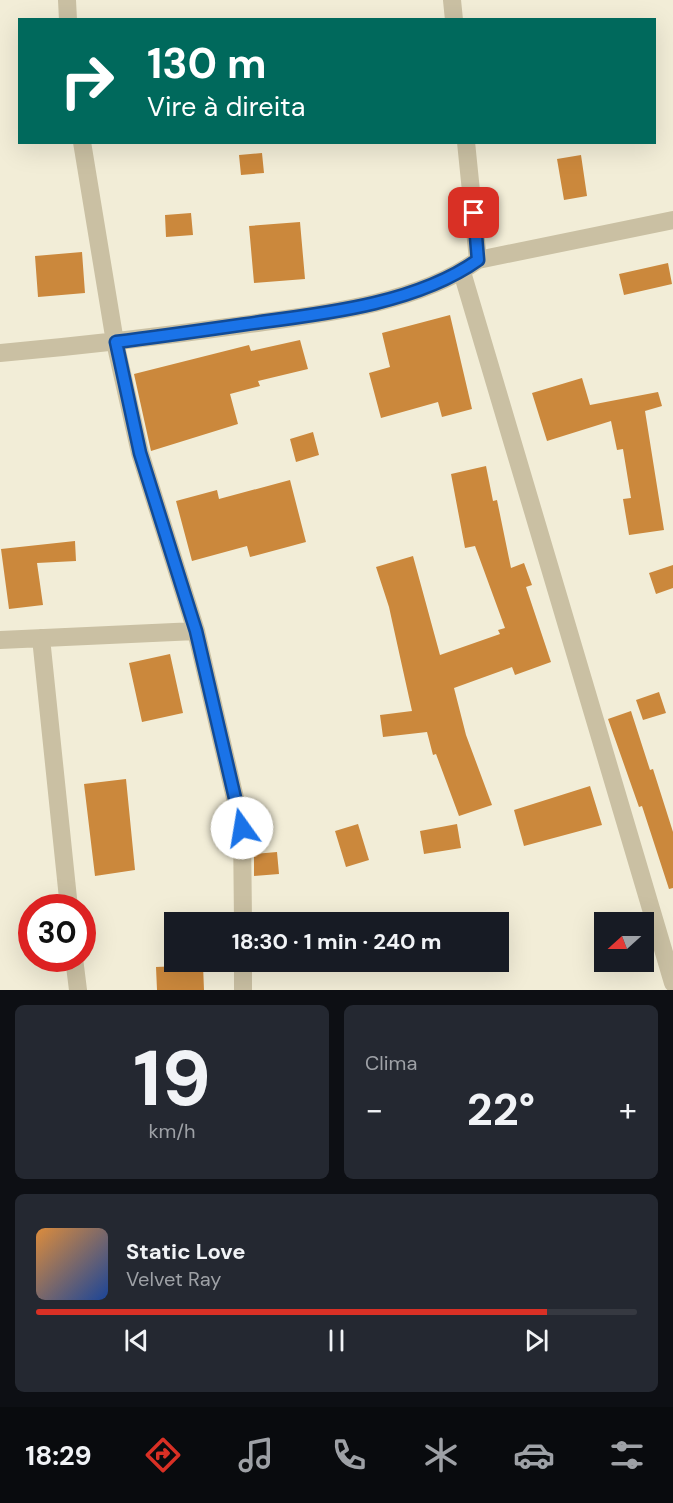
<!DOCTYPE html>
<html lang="pt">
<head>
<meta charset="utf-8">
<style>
  :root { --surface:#171b24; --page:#242831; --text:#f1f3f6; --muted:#9ea1a6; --line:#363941; --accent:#d93025 }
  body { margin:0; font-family:"DM Sans",sans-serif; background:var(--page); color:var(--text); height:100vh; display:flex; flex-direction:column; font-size:22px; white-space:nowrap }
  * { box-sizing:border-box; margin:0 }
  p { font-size:20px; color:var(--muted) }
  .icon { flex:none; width:33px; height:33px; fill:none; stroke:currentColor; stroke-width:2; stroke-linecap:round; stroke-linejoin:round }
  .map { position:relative; height:990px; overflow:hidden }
  .drawer { display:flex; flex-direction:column; gap:15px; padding:15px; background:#0d0f14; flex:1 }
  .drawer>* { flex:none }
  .guide { position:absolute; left:18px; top:18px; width:638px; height:126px; border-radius:0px; box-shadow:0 6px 24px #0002; background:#00695c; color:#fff; overflow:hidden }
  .needle { width:39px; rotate:249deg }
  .fabs { position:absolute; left:594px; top:912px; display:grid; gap:12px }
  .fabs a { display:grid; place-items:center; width:60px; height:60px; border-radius:0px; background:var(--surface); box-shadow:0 6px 24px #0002; font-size:30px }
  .speed { position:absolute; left:18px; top:894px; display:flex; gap:12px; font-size:30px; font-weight:700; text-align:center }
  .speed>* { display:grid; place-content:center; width:78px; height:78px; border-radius:50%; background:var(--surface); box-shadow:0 6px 24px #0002; line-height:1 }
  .speed .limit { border:9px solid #d22; background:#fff; color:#111 }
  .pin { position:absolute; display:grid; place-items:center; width:51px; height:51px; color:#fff; margin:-26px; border-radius:12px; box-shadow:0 3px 9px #0006 }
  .me { position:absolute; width:66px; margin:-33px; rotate:347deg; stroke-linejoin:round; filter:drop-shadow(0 0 4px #0008) }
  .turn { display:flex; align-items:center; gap:21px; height:126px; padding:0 30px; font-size:27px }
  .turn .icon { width:78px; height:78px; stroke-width:2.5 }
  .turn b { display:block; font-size:42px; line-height:51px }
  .big { font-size:45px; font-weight:700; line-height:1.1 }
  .drawer .tile { flex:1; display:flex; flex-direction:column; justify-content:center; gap:9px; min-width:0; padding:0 21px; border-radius:9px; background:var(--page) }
  .drawer .dial { align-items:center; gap:0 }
  .dial b { font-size:78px; line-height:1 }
  .song { display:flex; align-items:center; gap:18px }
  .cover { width:72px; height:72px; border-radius:9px; background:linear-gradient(135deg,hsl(30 70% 55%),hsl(220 70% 35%)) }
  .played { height:6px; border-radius:3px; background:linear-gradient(90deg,var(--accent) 85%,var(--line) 85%) }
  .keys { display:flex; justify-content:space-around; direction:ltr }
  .heat { display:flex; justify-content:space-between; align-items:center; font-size:33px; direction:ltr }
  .drawer .tiles { flex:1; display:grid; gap:15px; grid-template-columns:1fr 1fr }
  .tile:last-child { grid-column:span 2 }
  .trip { position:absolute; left:164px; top:912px; width:345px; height:60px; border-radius:0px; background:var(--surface); box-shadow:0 6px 24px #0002; font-weight:700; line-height:60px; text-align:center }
  .tabs { display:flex; height:96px; justify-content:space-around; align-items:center; background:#090b0e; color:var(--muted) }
  .tabs .icon { width:42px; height:42px }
  .tabs .current { color:var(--accent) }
  .tabs b { font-size:27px; color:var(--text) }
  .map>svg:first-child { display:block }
  .building { fill:#cb883c }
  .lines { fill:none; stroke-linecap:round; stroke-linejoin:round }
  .minor { stroke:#cac0a3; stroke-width:18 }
  .route-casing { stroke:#114b97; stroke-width:15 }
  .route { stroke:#1a73e8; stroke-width:10 }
</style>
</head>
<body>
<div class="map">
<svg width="673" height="990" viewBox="0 0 673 990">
  <rect width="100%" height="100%" fill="#f2edd7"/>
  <path class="building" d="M262,153L264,173L241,175L239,155Z
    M581,155L587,196L564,200L557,159Z
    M191,213L193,235L166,237L165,215Z
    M300,222L305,279L254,283L249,226Z
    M82,252L85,293L38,297L35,256Z
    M668,263L672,284L624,295L619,274Z
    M450,315L472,409L442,417L438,402L381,418L369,373L390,367L382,333Z
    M300,340L308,369L258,381L260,386L230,394L238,424L151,451L134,374L249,345L251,351Z
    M582,378L590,405L658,392L662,406L645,411L664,530L629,535L623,499L631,498L623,449L617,450L611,421L547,441L532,393Z
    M313,432L319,455L296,462L290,439Z
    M486,466L493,501L497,500L511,568L524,563L532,585L526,587L551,662L515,675L512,667L454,688L466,735L492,805L459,816L436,754L433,755L427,732L383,737L380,715L412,711L389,607L376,567L413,556L440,655L500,634L498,630L505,628L475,546L465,548L451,474Z
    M290,480L306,542L250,557L247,546L192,561L176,501L217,490L219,499Z
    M75,541L76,561L37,563L43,605L9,609L1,549Z
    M673,565V588L656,594L649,573Z
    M170,654L183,713L142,722L129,663Z
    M659,692L666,713L643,720L636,700Z
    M631,711L650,770L653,769L673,832V888L669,889L642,806L639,807L608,719Z
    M126,779L135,870L95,876L84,784Z
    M590,786L602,825L524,846L514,810Z
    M358,824L369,860L346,867L335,831Z
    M457,824L461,848L424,854L420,831Z
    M277,852L279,874L254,876V854Z
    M203,965L204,990H157L156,967Z"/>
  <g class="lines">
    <path class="minor" d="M67,0L68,20
      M452,0L454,20
      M82,142L115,342L140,453L196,631L242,828L243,922
      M466,142L478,260L673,220
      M462,272L673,983
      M0,353C79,346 157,337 235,326C312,315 414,306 478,260
      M41,638L69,908
      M0,640L196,631
      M74,958L78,990
      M243,962V990"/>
  </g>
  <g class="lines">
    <g class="route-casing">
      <path id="route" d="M242,828L196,631L140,453L116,342C164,336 212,329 261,322C331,313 419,302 478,260L474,213"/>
    </g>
    <use href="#route" class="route"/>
  </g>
</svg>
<div class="fabs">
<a><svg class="needle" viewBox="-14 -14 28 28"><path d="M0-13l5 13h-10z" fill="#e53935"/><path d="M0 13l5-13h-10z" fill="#9ea1a6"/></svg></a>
</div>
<div class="speed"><div class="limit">30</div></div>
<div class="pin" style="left:474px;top:213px;background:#d93025"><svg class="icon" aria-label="arrive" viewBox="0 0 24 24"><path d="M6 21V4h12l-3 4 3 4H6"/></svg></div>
<svg class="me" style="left:242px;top:828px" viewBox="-20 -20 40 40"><circle r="19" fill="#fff"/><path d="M0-13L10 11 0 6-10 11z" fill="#1a73e8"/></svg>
<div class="trip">18:30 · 1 min · 240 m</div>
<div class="guide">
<div class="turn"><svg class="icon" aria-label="right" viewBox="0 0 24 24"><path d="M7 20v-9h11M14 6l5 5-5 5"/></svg><div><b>130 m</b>Vire à direita</div></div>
</div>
</div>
<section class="drawer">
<div class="tiles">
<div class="tile dial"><b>19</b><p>km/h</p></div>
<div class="tile"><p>Clima</p>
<div class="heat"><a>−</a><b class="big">22°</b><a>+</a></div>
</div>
<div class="tile">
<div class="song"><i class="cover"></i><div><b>Static Love</b><p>Velvet Ray</p></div></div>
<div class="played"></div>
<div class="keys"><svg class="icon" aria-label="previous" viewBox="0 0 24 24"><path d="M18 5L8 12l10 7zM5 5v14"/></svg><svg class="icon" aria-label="pause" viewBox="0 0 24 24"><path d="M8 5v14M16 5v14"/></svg><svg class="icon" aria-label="next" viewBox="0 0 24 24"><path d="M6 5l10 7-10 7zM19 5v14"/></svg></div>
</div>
</div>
</section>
<nav class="tabs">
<b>18:29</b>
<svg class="icon current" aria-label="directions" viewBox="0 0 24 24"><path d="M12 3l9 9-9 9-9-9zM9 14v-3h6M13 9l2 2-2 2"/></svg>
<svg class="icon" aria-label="music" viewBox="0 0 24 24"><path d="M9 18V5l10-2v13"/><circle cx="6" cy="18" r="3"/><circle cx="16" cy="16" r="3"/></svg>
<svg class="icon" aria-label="phone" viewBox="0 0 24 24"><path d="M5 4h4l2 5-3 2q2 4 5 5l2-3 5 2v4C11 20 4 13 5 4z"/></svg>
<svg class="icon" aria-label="climate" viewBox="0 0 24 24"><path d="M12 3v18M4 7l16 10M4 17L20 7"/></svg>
<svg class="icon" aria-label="car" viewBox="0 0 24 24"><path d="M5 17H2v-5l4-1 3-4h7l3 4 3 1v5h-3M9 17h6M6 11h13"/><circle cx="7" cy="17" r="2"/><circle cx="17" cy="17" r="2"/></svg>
<svg class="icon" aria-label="filters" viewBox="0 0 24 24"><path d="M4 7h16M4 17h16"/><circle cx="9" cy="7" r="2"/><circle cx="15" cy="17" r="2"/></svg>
</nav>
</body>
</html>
